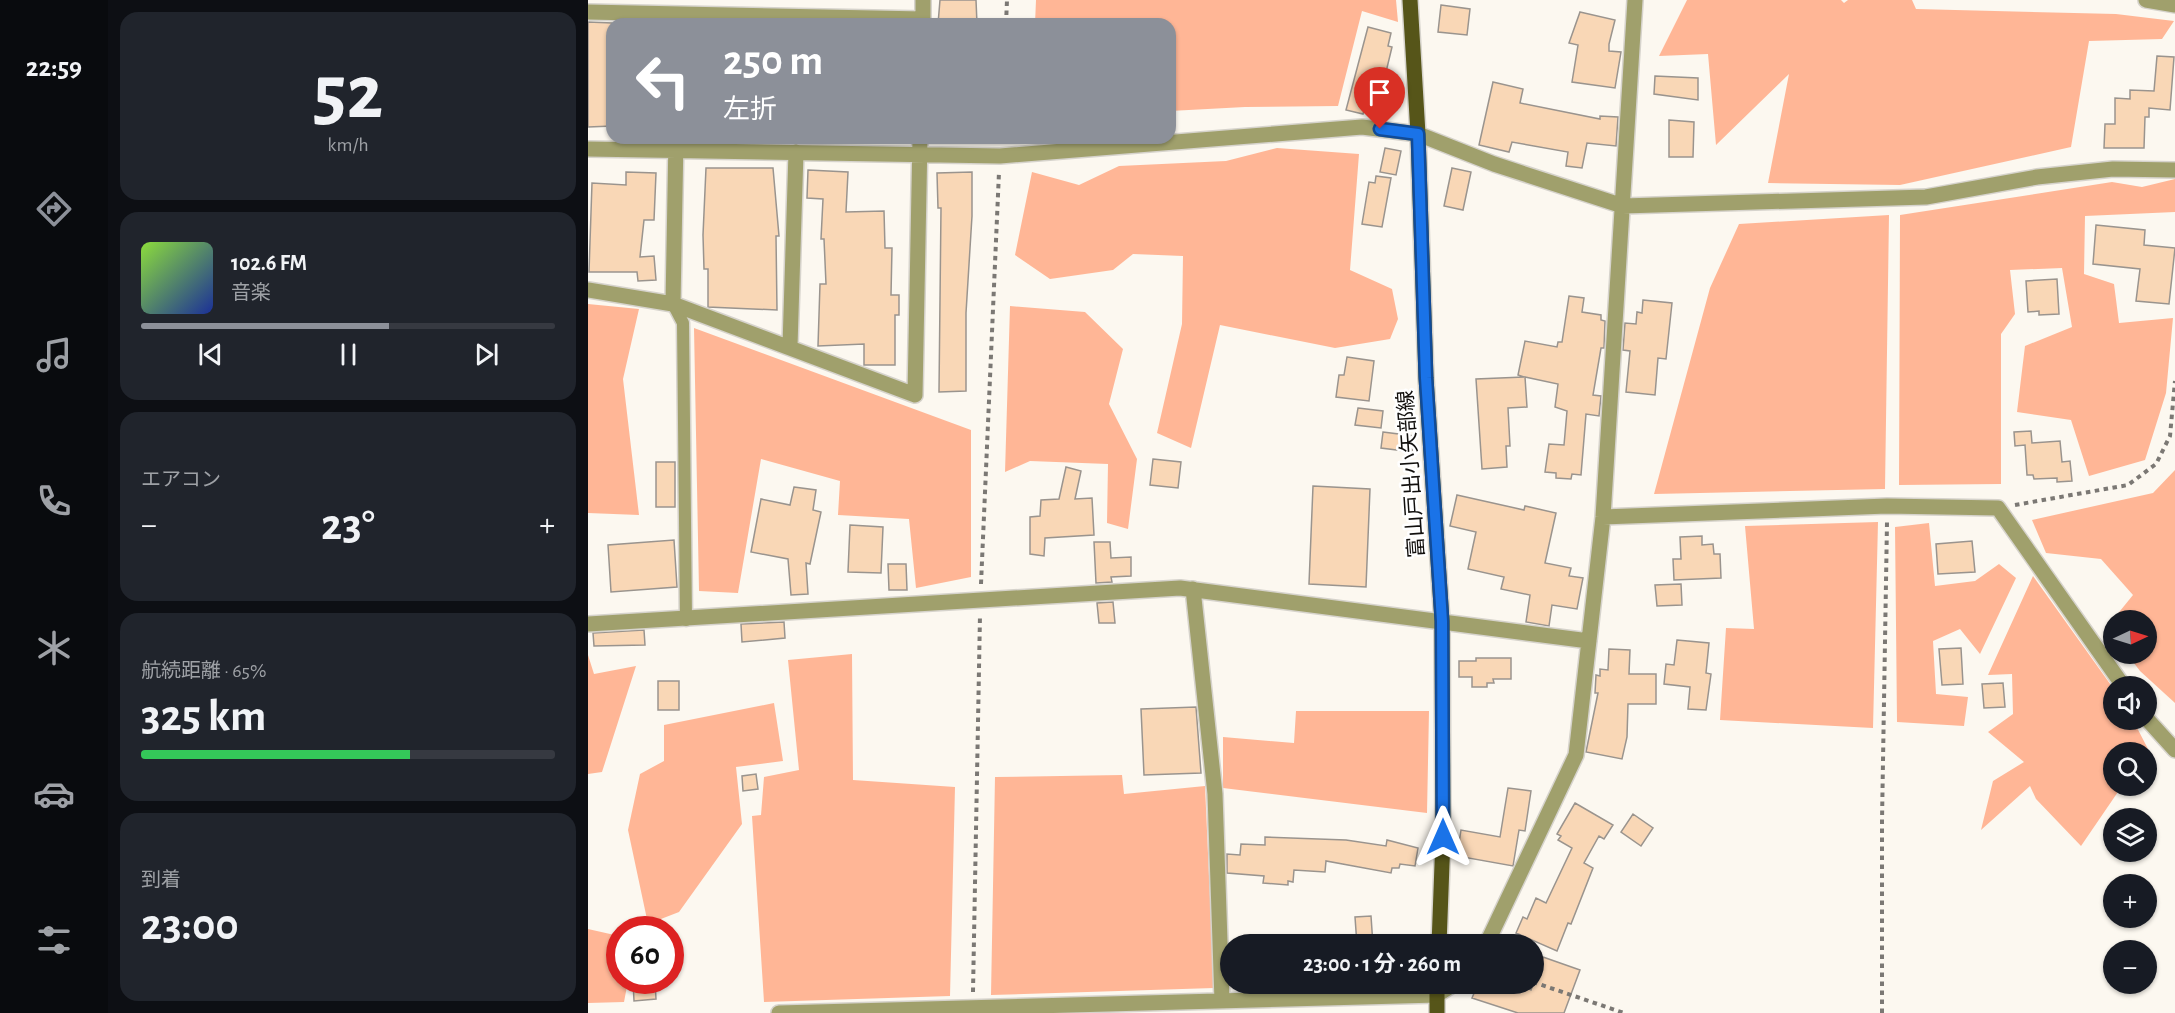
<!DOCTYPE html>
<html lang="ja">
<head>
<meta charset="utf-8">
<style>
  :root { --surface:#171b24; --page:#20242c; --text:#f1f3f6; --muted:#9ea1a6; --line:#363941; --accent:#8c9099 }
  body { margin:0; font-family:"Alegreya Sans","Noto Sans JP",sans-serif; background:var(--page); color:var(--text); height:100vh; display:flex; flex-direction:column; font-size:22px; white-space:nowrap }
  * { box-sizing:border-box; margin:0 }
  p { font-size:20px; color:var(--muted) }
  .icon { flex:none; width:33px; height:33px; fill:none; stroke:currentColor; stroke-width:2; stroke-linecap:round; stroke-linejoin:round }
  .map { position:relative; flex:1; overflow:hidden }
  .drawer { display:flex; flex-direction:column; gap:12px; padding:12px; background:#0d0f14; width:480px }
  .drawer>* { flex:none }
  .top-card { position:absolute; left:18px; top:18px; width:570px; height:126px; border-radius:18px; box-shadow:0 2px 4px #0004; background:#8c9099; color:#fff; overflow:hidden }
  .needle { width:39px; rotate:86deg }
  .controls { position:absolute; left:1515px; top:610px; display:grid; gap:12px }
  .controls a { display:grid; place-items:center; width:54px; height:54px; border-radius:50%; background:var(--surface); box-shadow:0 2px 4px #0004; font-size:30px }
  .speed { position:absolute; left:18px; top:916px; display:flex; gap:12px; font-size:30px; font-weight:700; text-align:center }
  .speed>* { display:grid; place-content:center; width:78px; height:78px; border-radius:50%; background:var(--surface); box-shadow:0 2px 4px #0004; line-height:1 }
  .speed .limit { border:9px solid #d22; background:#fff; color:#111 }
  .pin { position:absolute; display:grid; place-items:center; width:51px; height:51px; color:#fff; margin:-62px -26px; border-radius:50% 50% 50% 0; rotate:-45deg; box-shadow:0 0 6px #0007 }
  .pin .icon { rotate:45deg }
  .me { position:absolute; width:66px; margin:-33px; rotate:0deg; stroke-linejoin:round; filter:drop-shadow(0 0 4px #0008) }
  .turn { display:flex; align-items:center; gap:21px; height:126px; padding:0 18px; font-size:27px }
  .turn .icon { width:78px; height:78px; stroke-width:2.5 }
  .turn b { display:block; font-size:42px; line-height:51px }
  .big { font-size:45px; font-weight:700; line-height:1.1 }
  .drawer .card { flex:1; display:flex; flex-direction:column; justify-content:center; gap:9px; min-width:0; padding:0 21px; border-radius:18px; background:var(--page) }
  .drawer .dial { align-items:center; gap:0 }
  .dial b { font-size:78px; line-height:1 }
  .song { display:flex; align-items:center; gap:18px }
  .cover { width:72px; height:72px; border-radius:9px; background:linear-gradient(135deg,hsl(90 70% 55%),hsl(230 70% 35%)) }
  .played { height:6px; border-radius:3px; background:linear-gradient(90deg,var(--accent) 60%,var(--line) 60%) }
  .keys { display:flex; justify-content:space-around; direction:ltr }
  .heat { display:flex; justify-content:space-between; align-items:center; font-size:33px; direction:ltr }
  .charge { height:9px; border-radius:4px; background:linear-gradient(90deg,#34c759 65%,var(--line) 0) }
  .trip { position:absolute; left:632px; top:934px; width:324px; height:60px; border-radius:30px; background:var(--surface); box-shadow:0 2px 4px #0004; font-weight:700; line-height:60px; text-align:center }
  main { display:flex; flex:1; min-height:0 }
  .tabs { display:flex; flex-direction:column; width:108px; justify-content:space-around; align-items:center; background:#090b0e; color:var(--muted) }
  .tabs .icon { width:42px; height:42px }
  .tabs .on { color:var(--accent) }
  .tabs b { font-size:27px; color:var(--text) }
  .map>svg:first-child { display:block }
  .green { fill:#ffb696 }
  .building { fill:#f9d7b6; stroke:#9a948e; stroke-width:1.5 }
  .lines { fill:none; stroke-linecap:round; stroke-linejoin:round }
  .service-casing { stroke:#d6d3cc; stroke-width:15 }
  .minor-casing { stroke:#d6d3cc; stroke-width:18 }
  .primary-casing { stroke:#d6d3cc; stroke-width:18 }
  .path { stroke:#7b7874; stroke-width:4; stroke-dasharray:4.5 4.5; stroke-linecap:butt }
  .service { stroke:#a0a06c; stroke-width:12 }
  .minor { stroke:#a0a06c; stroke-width:15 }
  .primary { stroke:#565519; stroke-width:15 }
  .route-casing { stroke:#114b97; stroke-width:15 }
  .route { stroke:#1a73e8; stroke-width:10 }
  .labels { text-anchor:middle; stroke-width:5; stroke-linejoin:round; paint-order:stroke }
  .street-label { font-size:21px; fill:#110f0d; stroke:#fff }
</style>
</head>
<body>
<main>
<nav class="tabs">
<b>22:59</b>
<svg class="icon on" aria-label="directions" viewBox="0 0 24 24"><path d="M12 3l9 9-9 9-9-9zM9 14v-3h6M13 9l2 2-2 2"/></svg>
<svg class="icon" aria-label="music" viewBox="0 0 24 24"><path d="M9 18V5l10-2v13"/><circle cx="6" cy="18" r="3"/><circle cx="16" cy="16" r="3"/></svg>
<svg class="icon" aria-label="phone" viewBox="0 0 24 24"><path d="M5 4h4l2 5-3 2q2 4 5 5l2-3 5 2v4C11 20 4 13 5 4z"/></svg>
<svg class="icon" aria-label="climate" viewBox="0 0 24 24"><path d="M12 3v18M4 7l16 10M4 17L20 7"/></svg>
<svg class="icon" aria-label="car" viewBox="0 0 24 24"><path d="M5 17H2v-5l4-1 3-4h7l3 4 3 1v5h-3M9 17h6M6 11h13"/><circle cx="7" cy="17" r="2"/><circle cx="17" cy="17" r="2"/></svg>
<svg class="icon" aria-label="filters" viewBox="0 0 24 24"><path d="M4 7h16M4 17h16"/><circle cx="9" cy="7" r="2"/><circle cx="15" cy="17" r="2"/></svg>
</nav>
<section class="drawer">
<div class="card dial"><b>52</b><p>km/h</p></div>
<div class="card">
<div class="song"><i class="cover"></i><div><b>102.6 FM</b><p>音楽</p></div></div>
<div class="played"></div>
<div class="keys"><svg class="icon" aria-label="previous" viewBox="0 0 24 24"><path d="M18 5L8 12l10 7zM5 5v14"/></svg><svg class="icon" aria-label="pause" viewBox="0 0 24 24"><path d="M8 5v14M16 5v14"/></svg><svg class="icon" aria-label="next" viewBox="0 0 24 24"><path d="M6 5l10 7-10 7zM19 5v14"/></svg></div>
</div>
<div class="card"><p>エアコン</p>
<div class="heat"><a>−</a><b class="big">23°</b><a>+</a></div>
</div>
<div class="card"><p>航続距離 · 65%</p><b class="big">325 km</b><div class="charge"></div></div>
<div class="card"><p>到着</p><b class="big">23:00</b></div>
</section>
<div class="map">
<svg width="1587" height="1013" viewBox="0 0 1587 1013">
  <rect width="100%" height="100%" fill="#fcf8f0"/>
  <path class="green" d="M448,0H808L810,22L774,11L750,106L657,107L582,111V24H447Z
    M1099,0H1253L1256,3L1260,0H1324L1328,9L1528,14L1586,21L1574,39L1501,41L1483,147L1312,185L1180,183L1201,74L1128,145L1120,54L1071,56Z
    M689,148L771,154L762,270L804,289L810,319L802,339L747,348L632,325L603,448L569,433L594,324L595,256L545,254L525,270L462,279L427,255L444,172L491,185L531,166L638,161Z
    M1587,179V212L1497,216L1496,274L1526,284L1531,323L1585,318L1578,393L1557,460L1501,476L1483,420L1429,412L1437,346L1484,327L1474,268L1422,270L1427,314L1413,334V484L1311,485L1312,215L1524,182L1554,187Z
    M1301,215L1297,489L1066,494L1122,288L1151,224Z
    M0,304L51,309L35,379L51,515L0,513Z
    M422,306L497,312L535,349L521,404L549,459L540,529L519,523L520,464L442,461L417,472Z
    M106,328L383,430V577L328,588L321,519L250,515L252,481L173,459L150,593L111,591Z
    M1587,470V703L1552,671L1539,654H1558V621H1526L1525,636L1519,627L1545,595L1513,559L1458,553L1444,520L1565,493Z
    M1290,522L1285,728L1132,720L1138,628L1166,629L1157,526Z
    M1341,523L1347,586L1387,581L1411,564L1428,578L1392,654L1372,629L1345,641L1348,694L1380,697L1376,726L1309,722L1307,527Z
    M1445,576L1525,688L1526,720H1545L1560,749L1557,753H1526V786H1534L1493,846L1448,799L1442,786L1393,830L1405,781L1436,762L1400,732L1425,714L1424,674L1400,675Z
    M264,654L265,780L367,787L362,996L176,1002L164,816L173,815L176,777L211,770L200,660Z
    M0,655L6,674L48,666L14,772L0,774Z
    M186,703L195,761L148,767L154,824L91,912L60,924L40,830L52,774L76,761V725Z
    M708,711H841L839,813L635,788V737L706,743Z
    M534,775L536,794L617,786L626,988L403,995L407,777Z
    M0,929L31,936L32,981H40L36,1002L0,1003Z"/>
  <path class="building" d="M352,0H388L389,24H350Z
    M853,5L882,9L879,35L850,32Z
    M992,12L1027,20L1021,44V51L1033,52L1027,88L984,82L990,45L981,43Z
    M0,22L24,23V126L0,127Z
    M780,27L803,33L800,46L804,47L798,72L787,69L775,114L758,110Z
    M1569,56L1586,57L1582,110L1561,108V117H1557L1556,148H1516L1517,124H1527V98L1542,99V90L1566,91Z
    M1067,76L1110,78V100L1066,94Z
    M905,82L935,89L932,103L1012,119V116L1030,117L1028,146L999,143L994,168L978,166L980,152L924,142L921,152L891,145Z
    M1081,120L1106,122L1105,157H1081Z
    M797,148L813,151L808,175L792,172Z
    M118,168H185L191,236H188L189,310L120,307V269H116L115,235Z
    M864,168L883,172L875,210L856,206Z
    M220,170L260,172L258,212L296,211L297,248H304L303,295H311V315H307V365H276V344L230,346L232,284H238L236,239H233L235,199L219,198Z
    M38,172L68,173L66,220H56L52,257L66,256L68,280L50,281L49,272H1L4,183L38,185Z
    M384,172V216L378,313V391L351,392L353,208H350L349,173Z
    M788,176L803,178L794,227L774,224L781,182L787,183Z
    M1508,225L1557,230L1556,245L1587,248L1581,304L1548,301L1552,269L1505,264Z
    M1469,279L1471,314L1451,315V311L1440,312L1438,281Z
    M981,296L996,298L994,312L1013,315V320L1017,321L1016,348H1013L1005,395L1013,396L1011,416L998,414L993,475L984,474L983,479L968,478V473L957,472L961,444L976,445L979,411L967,407L970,384L937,377L939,407L920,408L922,446H918L919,467L894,469L888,379L936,377L930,375L937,341L969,347L970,342H974Z
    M1055,300L1084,303L1078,359L1070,358L1067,395L1038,392L1042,351L1035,350L1037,323L1048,324L1049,312L1054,313Z
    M759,357L786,361L781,401L748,397L751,375H756Z
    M770,408L795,411L793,428L767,425Z
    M1443,431L1444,443L1472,441L1474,462L1482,461L1484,481L1469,482V478L1446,479L1445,475H1439L1437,445L1427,446L1426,432Z
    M795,432L826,436L824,452L793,448Z
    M565,459L593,462L590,488L562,485Z
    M68,462H87V507H68Z
    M478,467L493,471L487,499L504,498L506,535L457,538L456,556L442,554V517L452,516L453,500L471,499Z
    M725,486L782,489L778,587L721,584Z
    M206,487L228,490L225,510L233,512L222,564L218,563L220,594L203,595L200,559L163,552L173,499L202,505Z
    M869,495L936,510L937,506L968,513L957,563L983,568L981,576L995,578L989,609L964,605L961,626L938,622L942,595L913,589L916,577L880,569L888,532L862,526Z
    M262,525L295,527L293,573L260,572Z
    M1114,536V545L1125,544L1126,554H1132L1133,578L1086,580L1085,559H1093L1092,537Z
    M86,540L89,587L23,592L20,545Z
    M1384,541L1387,572L1350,574L1348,544Z
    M506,542H522L523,558L543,557V576L523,577L524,582L508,583Z
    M300,564H318L319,590H301Z
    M1093,584L1094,605L1069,606L1067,585Z
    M525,602L527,623H511L509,603Z
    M196,622L197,638L154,642L153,624Z
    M56,630L57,645L6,646L5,633Z
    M1089,640L1121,643L1118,673L1123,674L1118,710L1100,709L1102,687L1076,684L1078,664L1086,665Z
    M1373,648L1375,684L1354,685L1351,649Z
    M1021,649L1042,650L1041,674H1068V704H1040L1039,737L1034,759L998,752L1010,693H1007L1008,675L1012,676V669L1020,670Z
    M888,658H923V679H905L906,683H899V687H884V677H871V661H888Z
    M70,681H91V710H70Z
    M1415,683L1417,707L1396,708L1394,684Z
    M608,707L613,773L556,775L553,709Z
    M168,774L170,789L155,791L154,776Z
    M920,788L943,791L937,831L931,830L925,866L869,856L873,830L912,837Z
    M987,803L1025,825L1016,839L1011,836L996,863L1005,868L983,924L980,923L969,951L928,933L935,917L939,919L948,898L958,903L984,848L970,840L973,836L969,834Z
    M1045,814L1065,828L1053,846L1033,832Z
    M677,837L758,840L798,846L799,840L830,848L827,866L812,864L811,868H804L803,873L738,861L737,872L706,870L705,882L700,881V885L675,883L676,876L639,873V854L652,855L653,844L677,845Z
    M783,916L785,945H769L767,917Z
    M955,957L992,970L976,1013H930L884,998L890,984H929L943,990Z
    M45,981H67L68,999L46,1001Z"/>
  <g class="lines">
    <g class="service-casing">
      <path id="service" d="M85,304L95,323L98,620"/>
    </g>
    <g class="minor-casing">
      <path id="minor" d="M1558,0L1587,5
        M0,12L335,19
        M335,24V0
        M0,149L412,156L774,127L830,134L906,164L1035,206L1338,197L1449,177L1525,169L1587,170
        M0,290L85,304L327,395L332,138
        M85,304L88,138
        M202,346L208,152
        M1015,517L1299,506L1410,508L1536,687
        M605,589L627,794L634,1001
        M0,624L592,588L1001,641
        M1558,718L1587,750
        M898,945L988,755L1015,517L1047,0
        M191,1013L849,995L866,984"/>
    </g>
    <g class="primary-casing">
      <path id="primary" d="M822,0L830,134L838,378L854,621L855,837L851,945
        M849,1013V984"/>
    </g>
    <path class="path" d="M418,24L419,0
      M1427,505L1540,485L1568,464L1582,436L1587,381
      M393,584L411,172
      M945,982L1036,1013
      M385,992L392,615
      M1294,1013V821L1299,522"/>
    <use href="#service" class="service"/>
    <use href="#minor" class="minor"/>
    <use href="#primary" class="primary"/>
  </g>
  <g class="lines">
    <g class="route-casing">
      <path id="route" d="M792,129L830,134L838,378L854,621L855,837"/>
    </g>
    <use href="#route" class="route"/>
  </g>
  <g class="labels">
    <g class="street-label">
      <text transform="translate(823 474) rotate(-94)" y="7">富山戸出小矢部線</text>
    </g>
  </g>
</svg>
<div class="controls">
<a><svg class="needle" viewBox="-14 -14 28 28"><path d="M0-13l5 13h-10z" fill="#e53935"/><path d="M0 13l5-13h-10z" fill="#9ea1a6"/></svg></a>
<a><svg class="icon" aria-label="sound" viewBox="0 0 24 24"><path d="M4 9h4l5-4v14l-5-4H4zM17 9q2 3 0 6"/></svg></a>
<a><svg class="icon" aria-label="search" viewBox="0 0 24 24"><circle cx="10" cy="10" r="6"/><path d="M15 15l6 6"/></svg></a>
<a><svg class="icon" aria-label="layers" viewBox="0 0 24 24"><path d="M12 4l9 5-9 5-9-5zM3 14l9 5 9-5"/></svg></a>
<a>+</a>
<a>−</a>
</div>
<div class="speed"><div class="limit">60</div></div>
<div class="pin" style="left:792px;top:129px;background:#d93025"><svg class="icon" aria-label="arrive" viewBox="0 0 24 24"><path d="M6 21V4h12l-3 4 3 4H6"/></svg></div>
<svg class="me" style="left:855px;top:837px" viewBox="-20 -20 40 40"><path d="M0-17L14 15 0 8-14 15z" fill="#1a73e8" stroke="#fff" stroke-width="4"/></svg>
<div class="trip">23:00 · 1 分 · 260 m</div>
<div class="top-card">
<div class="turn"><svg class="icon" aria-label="left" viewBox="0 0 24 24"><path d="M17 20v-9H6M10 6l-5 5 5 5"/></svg><div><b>250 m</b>左折</div></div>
</div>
</div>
</main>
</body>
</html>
